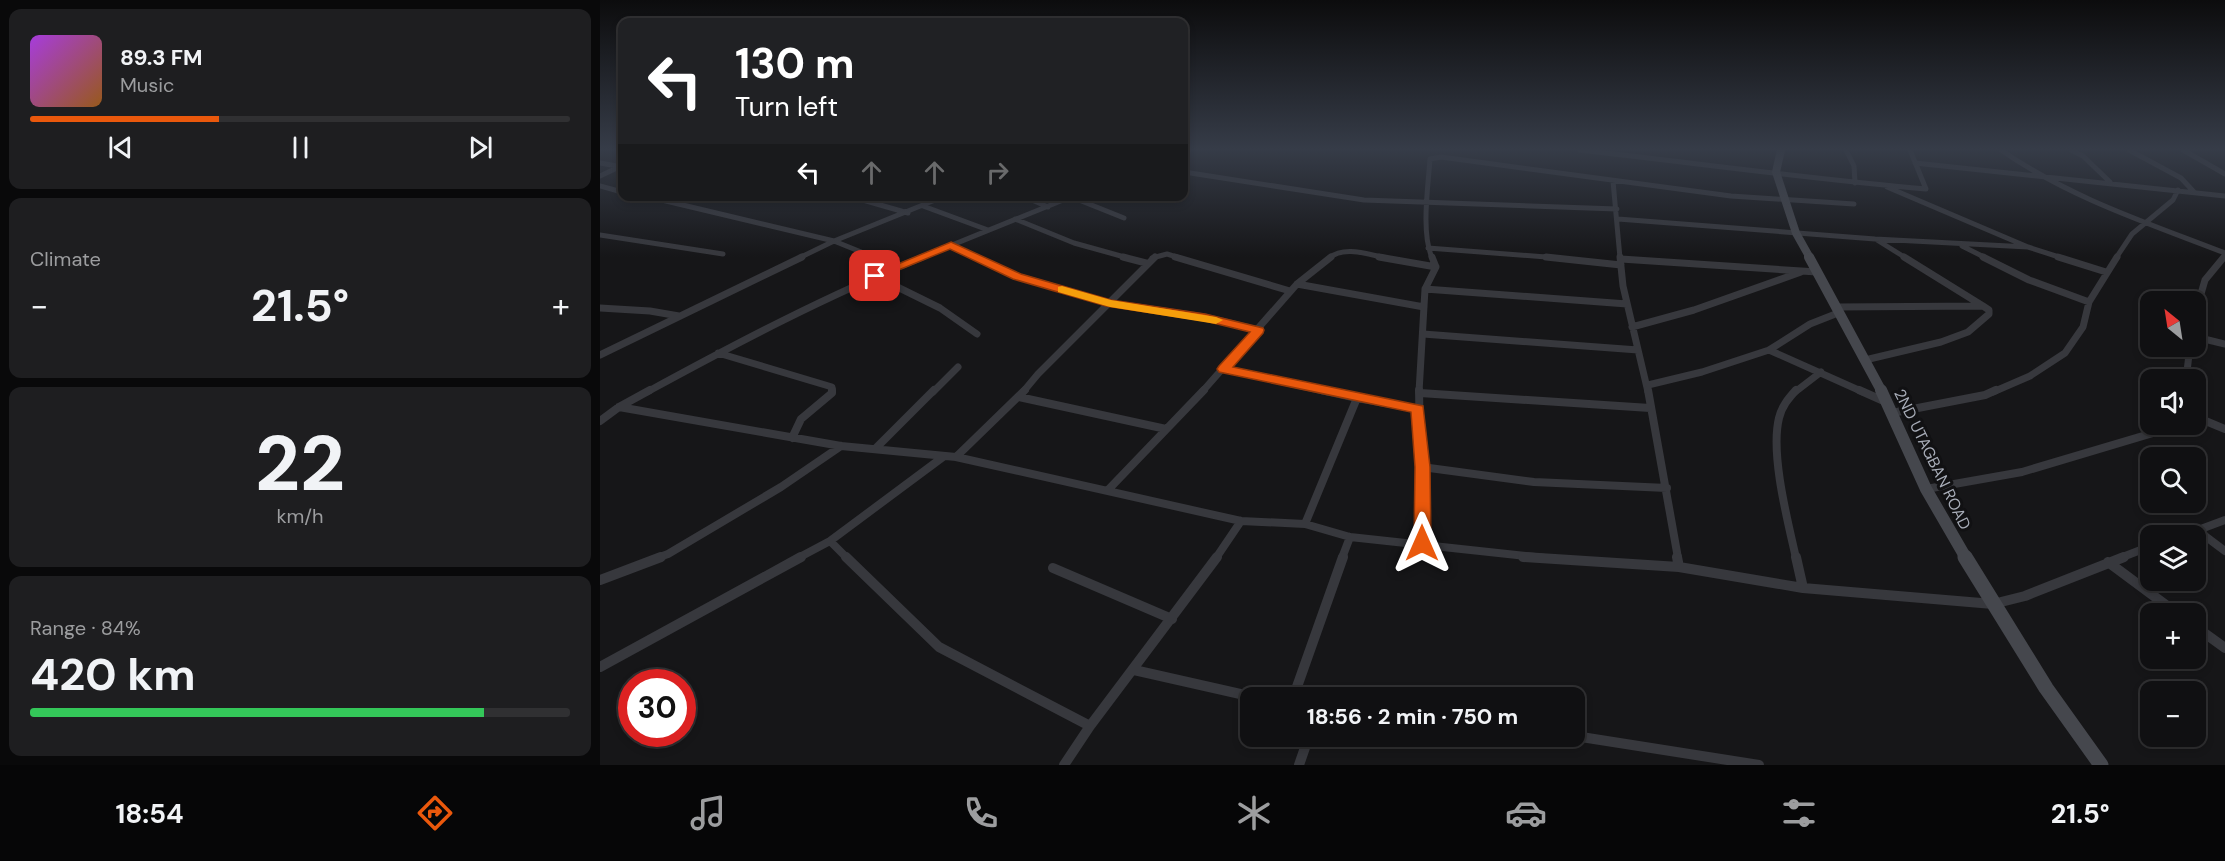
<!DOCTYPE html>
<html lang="en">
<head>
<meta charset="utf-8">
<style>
  :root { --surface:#101012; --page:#1e1e20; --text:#f1f3f6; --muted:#9c9d9f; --line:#303032; --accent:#ea580c }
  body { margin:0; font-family:"DM Sans",sans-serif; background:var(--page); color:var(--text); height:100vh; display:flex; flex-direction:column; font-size:22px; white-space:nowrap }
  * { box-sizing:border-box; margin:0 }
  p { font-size:20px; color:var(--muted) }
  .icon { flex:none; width:33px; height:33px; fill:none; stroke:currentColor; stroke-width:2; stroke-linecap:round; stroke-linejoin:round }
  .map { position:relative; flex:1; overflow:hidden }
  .details { display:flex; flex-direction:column; gap:9px; padding:9px; background:#09090a; width:600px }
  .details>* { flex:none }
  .guide { position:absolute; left:18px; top:18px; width:570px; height:183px; border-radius:12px; box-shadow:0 3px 9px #0003,0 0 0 2px var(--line); background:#202124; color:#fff; overflow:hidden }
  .needle { width:39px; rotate:330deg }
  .tools { position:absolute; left:1540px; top:291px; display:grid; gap:12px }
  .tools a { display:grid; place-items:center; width:66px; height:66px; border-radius:12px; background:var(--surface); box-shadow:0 3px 9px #0003,0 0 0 2px var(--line); font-size:30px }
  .speed { position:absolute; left:18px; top:669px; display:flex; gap:12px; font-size:30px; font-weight:700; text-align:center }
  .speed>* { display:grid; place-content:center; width:78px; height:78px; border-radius:50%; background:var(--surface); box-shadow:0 3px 9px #0003,0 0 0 2px var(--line); line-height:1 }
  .speed .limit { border:9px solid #d22; background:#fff; color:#111 }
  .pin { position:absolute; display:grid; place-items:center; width:51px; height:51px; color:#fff; margin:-26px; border-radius:12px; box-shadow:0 3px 9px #0006 }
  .me { position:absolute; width:66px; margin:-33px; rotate:0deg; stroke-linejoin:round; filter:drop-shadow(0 0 4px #0008) }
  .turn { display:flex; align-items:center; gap:21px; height:126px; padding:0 18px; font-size:27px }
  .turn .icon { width:78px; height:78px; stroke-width:2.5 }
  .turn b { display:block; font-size:42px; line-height:51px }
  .lanes { display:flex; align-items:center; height:57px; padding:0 18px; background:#0003; justify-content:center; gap:30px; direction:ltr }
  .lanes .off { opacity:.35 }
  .big { font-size:45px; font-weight:700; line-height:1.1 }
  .details .card { flex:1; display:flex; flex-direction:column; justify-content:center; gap:9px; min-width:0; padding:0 21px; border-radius:12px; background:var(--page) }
  .details .dial { align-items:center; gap:0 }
  .dial b { font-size:78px; line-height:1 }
  .song { display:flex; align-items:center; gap:18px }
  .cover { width:72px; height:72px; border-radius:9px; background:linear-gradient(135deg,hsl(280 70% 55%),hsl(30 70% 35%)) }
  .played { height:6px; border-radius:3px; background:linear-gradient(90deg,var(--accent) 35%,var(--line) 35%) }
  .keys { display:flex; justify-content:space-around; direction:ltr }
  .heat { display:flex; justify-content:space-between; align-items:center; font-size:33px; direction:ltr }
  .charge { height:9px; border-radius:4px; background:linear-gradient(90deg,#34c759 84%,var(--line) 0) }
  .trip { position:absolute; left:640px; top:687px; width:345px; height:60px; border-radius:12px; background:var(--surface); box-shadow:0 3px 9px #0003,0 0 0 2px var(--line); font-weight:700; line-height:60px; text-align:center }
  .tab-bar { display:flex; height:96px; justify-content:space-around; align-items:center; background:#060607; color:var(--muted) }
  .tab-bar .icon { width:42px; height:42px }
  .tab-bar .current { color:var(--accent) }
  .tab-bar b { font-size:27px; color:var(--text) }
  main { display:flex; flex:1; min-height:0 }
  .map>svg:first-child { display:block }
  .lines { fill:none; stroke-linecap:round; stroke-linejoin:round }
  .street-far3 { stroke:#37383d; stroke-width:5 }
  .street-far2 { stroke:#37383d; stroke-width:7 }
  .street-far1 { stroke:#37383d; stroke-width:8 }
  .street { stroke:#37383d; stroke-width:10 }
  .secondary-far3 { stroke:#45474d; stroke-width:8 }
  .secondary-far2 { stroke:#45474d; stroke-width:10 }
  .secondary-far1 { stroke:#45474d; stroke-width:12 }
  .secondary { stroke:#45474d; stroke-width:15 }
  .route { fill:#ea580c; stroke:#983908; stroke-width:1.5 }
  .slow { fill:#f59e0b }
  .labels { text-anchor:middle; stroke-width:6; stroke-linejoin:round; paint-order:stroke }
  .street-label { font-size:16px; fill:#a8adb8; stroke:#111113 }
</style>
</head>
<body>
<main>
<section class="details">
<div class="card">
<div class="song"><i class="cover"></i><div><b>89.3 FM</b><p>Music</p></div></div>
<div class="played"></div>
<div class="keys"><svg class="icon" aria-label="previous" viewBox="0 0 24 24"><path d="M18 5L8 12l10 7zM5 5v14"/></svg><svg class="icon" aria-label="pause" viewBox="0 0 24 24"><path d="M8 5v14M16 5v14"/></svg><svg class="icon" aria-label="next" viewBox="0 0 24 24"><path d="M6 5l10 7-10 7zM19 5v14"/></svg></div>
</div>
<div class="card"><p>Climate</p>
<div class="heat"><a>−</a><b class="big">21.5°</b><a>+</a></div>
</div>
<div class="card dial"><b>22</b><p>km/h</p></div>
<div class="card"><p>Range · 84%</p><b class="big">420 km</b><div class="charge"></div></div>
</section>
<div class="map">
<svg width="1625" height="765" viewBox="0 0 1625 765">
  <rect width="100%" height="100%" fill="#161618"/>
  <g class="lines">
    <path class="street-far3" d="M980,150C1095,163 1210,179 1326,189L1310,150
      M1246,150L1254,166L1255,183
      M1401,150C1470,198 1548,223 1625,253
      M1471,150L1483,156L1510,182
      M1529,150L1581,178L1594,192
      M1583,150L1625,174
      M584,152L589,150
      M0,163L22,167
      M1315,163L1625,196
      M584,172L764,200L1017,209
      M0,176L19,167
      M1013,181L1020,258
      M0,186L22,192
      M45,196L234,241L276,258
      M249,196L308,213
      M423,196L448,207
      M467,199L479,200L524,218
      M323,206L388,230
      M415,219L474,243L528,258
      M1018,219L1275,239L1428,247L1287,187
      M0,235L123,254
      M1277,240L1306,258
      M351,245L379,258
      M1362,246L1386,258
      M1428,247L1462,258
      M828,248L959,258
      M199,258L234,241L345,196
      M320,258L473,196
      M552,258L567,254L580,258
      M729,258C745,245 769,255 787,258
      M832,258C821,232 828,188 830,159L841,157L1131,196L1254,204
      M1516,258L1532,234L1573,200L1578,190
      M1623,258L1625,255"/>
    <path class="street-far2" d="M272,257L296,266
      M376,257L417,276L510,303L605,317L658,330
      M523,257L546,263
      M575,257L690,291
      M779,257L836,267
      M946,257L1021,265
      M1020,257L1023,286L1048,392
      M1383,257L1429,280L1489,302
      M1458,257L1506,272
      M1021,259L1217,272
      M275,276L340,308L377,334
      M697,284L824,307
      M825,289L1027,304
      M1236,307L1383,306L1304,257
      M0,308L50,311L79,316
      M1596,311L1605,280L1624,257
      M1238,313L1210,324L1169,350L1263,392
      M1032,327L1094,310L1201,272
      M823,334L1038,350
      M1596,337L1625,344
      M118,353L232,387V392
      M0,355L202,257
      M1265,360L1341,342L1368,332L1389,314V310L1383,306
      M624,369L728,392
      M1586,380L1590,346
      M1048,385L1102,372L1169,350
      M47,392C137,343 228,295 323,257
      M333,392L358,367
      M423,392L438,374L555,257
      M602,392L697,284L731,257
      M819,392L825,289L836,267L832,257
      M1195,392L1221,372
      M1393,392L1430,376L1465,353L1483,327L1489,302L1517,257"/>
    <path class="street-far1" d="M721,390L757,398
      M819,390L822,543
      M1048,390L1078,558
      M1196,390C1188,399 1182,406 1179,418C1170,454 1188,522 1196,558
      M1259,390L1286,402
      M820,393L1050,408
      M419,397L566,429
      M19,407L241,446L356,457L641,521L705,524L750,537L945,558
      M1292,413L1385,395L1396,390
      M1596,417L1625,429
      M0,421L19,407L50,390
      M192,438L201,419L232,393V390
      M276,448L334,390
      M356,457L425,390
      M822,467L934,482L1067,488
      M1326,489L1422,472L1563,430L1572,424
      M508,490L604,390
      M705,524L757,398L818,409
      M1597,530L1625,551
      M1582,536L1625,520
      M230,541L247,558
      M57,558L68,554L181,487L241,446
      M198,558L230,541L343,457
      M616,558L641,521
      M742,558L750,537
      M1520,558L1551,546"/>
    <path class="street" d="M246,557L339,647L490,726
      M923,557L1079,567L1203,588L1393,604L1425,596L1524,557
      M1077,557L1079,567
      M1196,557L1203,588
      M1508,562L1578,614
      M453,568L572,619
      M0,580L61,557
      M1596,627L1625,648
      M0,667L201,557
      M534,670L658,698
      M693,698L743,557
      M975,736L1159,765
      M464,765L490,726L617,557
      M699,765L709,736"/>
    <path class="secondary-far3" d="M1181,150L1176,172L1196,233L1210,258"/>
    <path class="secondary-far2" d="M1209,257L1282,392"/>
    <path class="secondary-far1" d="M1281,390L1326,489L1366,558"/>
    <path class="secondary" d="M1365,557L1446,688L1501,765"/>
  </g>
  <linearGradient id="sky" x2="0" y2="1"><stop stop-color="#0c0c0d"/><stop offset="0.58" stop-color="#363c48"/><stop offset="1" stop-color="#363c48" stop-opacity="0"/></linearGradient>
  <rect width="1625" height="257" fill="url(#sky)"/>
  <path class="route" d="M351,242L421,274L511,300L605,314L663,328L664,330L663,333L633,367L823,406L830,467L831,543L828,548L822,550L816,548L814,543L815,467L811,412L619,372L617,369L619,366L650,332L605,321L506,306L413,279L350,249L279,278H271L269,276Z"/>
  <path class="slow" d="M462,286L511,300L616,317L623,320L616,324L510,307L458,292V287Z"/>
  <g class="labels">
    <g class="street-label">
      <text transform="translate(1333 459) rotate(64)" y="6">2ND UTAGBAN ROAD</text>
    </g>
  </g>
</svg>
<div class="tools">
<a><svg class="needle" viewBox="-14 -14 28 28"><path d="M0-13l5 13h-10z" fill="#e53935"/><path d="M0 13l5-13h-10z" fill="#9c9d9f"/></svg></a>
<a><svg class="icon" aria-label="sound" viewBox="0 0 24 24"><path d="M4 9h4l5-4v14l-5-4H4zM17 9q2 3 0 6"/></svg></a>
<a><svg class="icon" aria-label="search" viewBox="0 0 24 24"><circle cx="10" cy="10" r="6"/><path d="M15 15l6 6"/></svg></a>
<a><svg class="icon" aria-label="layers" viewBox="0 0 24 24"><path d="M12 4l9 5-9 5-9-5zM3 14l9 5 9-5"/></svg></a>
<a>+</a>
<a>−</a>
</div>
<div class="speed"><div class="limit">30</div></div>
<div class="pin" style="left:275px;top:276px;background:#d93025"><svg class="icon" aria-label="arrive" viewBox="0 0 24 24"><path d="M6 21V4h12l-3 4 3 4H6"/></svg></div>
<svg class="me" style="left:822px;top:543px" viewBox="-20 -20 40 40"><path d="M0-17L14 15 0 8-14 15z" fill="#ea580c" stroke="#fff" stroke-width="4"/></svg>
<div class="trip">18:56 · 2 min · 750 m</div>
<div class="guide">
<div class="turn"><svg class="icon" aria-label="left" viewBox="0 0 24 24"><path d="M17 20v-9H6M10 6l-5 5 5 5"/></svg><div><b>130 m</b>Turn left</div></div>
<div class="lanes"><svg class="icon" aria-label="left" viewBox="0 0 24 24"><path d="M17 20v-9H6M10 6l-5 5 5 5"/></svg><svg class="icon off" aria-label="ahead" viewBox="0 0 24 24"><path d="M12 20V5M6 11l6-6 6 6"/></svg><svg class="icon off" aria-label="ahead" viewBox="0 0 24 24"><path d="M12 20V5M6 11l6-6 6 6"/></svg><svg class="icon off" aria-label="right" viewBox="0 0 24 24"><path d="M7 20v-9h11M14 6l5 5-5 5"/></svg></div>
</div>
</div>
</main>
<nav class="tab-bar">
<b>18:54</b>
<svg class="icon current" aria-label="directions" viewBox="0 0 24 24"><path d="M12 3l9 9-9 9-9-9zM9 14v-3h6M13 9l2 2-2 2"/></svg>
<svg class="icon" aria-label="music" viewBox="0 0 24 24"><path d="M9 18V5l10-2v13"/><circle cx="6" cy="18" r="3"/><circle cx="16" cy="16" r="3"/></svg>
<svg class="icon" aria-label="phone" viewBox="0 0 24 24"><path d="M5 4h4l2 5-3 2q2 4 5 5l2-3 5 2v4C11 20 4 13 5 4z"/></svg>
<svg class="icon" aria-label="climate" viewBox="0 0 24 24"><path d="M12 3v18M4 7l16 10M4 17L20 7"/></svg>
<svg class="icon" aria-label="car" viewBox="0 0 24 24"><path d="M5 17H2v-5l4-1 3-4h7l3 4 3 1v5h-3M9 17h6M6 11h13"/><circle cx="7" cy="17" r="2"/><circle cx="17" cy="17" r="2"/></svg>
<svg class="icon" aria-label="filters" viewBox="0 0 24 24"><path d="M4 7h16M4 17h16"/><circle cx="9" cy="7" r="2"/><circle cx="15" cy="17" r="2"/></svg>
<b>21.5°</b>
</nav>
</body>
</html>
